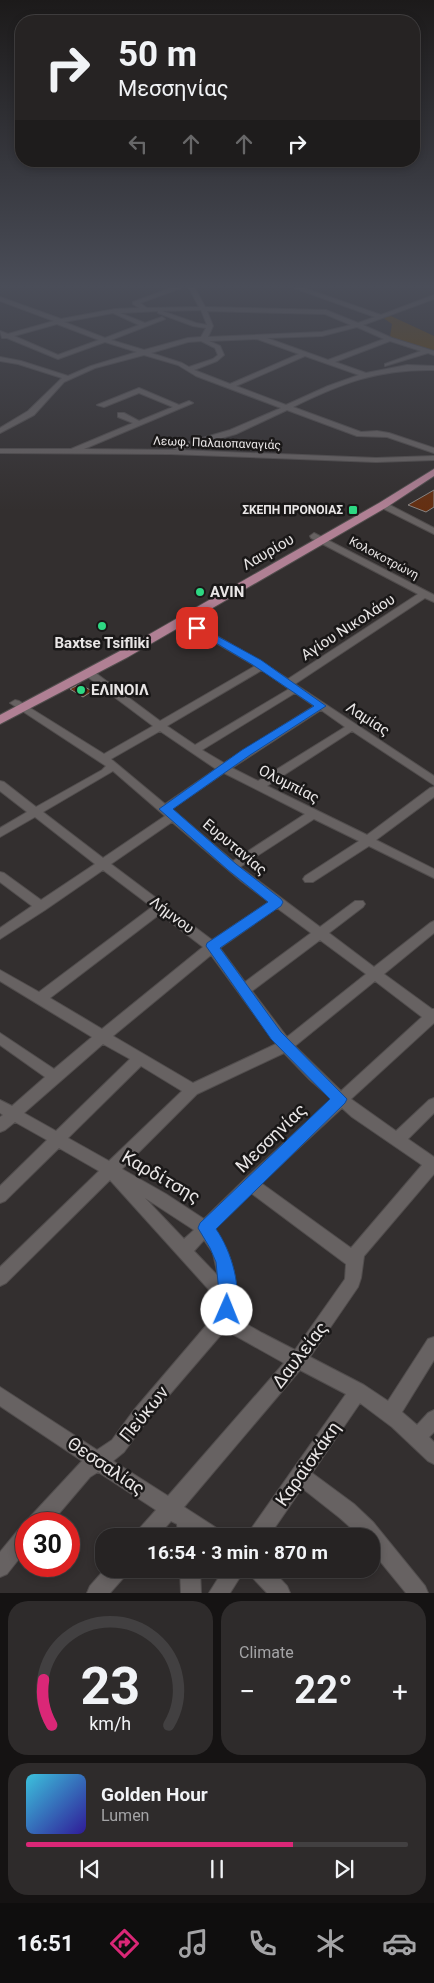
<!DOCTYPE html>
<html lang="en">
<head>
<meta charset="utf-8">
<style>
  :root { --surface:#262323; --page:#2e2b2b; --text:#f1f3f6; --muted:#a4a4a6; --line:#424041; --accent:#db2777 }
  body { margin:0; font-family:Roboto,sans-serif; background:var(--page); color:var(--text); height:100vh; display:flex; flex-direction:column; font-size:19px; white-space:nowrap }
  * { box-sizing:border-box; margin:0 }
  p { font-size:16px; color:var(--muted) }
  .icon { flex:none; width:28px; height:28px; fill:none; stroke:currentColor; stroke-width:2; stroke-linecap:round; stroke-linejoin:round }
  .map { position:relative; height:1593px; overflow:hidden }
  .details { display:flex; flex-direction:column; gap:8px; padding:8px; background:#151313; flex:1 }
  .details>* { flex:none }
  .banner { position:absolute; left:15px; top:15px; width:405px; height:152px; border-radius:20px; box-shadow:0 2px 8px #0003,0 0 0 1px var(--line); background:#262323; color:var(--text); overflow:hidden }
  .speed { position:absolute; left:15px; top:1512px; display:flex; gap:10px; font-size:25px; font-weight:700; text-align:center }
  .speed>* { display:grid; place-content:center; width:65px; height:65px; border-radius:50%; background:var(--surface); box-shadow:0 2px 8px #0003,0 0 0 1px var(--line); line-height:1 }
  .speed .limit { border:8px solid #d22; background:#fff; color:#111 }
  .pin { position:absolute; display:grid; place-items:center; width:42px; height:42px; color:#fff; margin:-21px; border-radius:10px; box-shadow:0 2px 8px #0006 }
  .me { position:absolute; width:55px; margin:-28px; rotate:1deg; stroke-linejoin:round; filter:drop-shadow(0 0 4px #0008) }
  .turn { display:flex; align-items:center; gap:18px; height:105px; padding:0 20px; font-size:22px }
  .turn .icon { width:65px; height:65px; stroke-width:2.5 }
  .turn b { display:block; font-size:35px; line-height:42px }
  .lanes { display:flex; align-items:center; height:48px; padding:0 20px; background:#0003; justify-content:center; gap:25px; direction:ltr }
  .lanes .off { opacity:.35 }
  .big { font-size:38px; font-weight:700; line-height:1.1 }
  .details .widget { flex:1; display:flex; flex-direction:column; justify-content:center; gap:8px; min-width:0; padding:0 18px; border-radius:20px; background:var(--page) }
  .details .dial { align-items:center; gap:0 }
  .dial svg { height:130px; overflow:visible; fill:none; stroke:var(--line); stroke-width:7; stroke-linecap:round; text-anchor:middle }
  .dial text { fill:var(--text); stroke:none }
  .song { display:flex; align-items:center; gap:15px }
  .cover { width:60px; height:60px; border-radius:8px; background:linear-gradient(135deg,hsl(190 70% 55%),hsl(250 70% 35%)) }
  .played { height:5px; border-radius:2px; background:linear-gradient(90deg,var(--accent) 70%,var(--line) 70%) }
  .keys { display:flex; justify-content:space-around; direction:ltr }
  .heat { display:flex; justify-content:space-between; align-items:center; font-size:28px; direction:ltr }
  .details .tiles { flex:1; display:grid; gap:8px; grid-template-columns:1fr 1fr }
  .widget:last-child { grid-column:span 2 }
  .trip { position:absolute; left:95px; top:1528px; width:285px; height:50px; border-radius:20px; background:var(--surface); box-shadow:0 2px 8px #0003,0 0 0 1px var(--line); font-weight:700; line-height:50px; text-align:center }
  .tab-bar { display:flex; height:80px; justify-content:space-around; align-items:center; background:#0f0e0e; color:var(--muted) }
  .tab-bar .icon { width:35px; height:35px }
  .tab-bar .active { color:var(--accent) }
  .tab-bar b { font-size:22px; color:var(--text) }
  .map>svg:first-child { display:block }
  .green { fill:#654204 }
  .building { fill:#652f11; stroke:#898583 }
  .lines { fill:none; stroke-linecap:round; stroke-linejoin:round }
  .minor-casing { stroke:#514d4d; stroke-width:2 }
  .major-casing { stroke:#514d4d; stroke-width:2 }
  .minor { fill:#676262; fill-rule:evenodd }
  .major { fill:#b08094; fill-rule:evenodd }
  .route { fill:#1a73e8; stroke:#114b97 }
  .poi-dot { fill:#2ed883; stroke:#1a1818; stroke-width:2 }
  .labels { text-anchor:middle; stroke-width:5; stroke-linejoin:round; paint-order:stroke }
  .far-street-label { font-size:12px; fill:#e9e6e6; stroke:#1a1818 }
  .far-poi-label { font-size:12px; font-weight:bold; fill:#e9e6e6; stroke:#1a1818; text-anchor:end }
  .street-label { font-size:15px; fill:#e9e6e6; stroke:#1a1818 }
  .poi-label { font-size:15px; font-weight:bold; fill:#e9e6e6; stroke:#1a1818; text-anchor:start }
  .near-street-label { font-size:18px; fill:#e9e6e6; stroke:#1a1818 }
</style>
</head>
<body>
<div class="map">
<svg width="434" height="1593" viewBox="0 0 434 1593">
  <rect width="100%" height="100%" fill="#332f2f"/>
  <path class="green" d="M391,316L434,336V351L390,337L392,324L382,317Z"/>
  <path class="building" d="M434,490V507L426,512L408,505Z
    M80,684L83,686L92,691L83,697L70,689Z"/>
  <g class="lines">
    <g class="minor-casing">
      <path id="minor" d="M171,288H181L140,303L147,308L199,307L189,288H195L205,307L326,310L358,323L375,317L294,288H304L381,315L434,295V299L363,325L392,338L434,351V355L428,353L385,366V364L421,351L390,341L335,362L366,373L407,365L434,366V370C378,369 342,383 293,407L361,432L377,431L389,433L434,448V453L387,437L357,436L287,410L236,434L179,450L376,458L434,456V460L376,462L170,454L0,453V449H71L133,423L118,417V413H124L139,421L173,407L139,393L104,407L97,405L139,388L179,405L189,401L193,403L84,449L177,450L174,448L175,446L230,430L281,408L196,376L178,365L144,355L95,368L64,382L34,415L0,433V428L28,411L62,378L18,364L0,361V357L21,361L68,376L91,366L137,352L105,342L58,359L7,338H2L0,331L8,334L54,321L0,301V297L61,319L115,309L139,308L133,304V302ZM201,310L207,325L196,323L162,311ZM158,311V313L193,326L206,328L201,337L188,338L144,350L111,340L165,319L162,317L145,323L120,313ZM207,311L325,314L351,325L322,332L208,337L213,326ZM113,313L139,325L105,338L64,322ZM57,324L99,340L58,355L14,336ZM357,327L384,339L328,360L267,338L322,336ZM257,339L299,354L230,384L194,370L217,361L224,355L220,346L209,341ZM201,341L215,348L218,355L213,359L189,367L182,363L151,353L188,342ZM305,356L359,375L328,386L286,405L236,386Z
        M380,503H386L434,528V534L380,507Z
        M314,533L434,595V602L425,598L295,684L434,776V785L352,731L267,786L367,835L430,788L434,787V797L376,840L434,869V878L369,846L313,882H305L303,879L305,876L359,841L314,819L240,867L320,927L355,901H363L365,904L363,907L329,933L374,967L430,923L434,921V933L384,974L432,1009H434V1023L351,1099L396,1131L429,1100L434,1098V1113L408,1139L434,1157V1174L364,1256L361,1278L358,1287L310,1357L364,1385L388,1401L428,1339L434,1337V1360L402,1412L417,1425L428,1413L434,1410V1432L429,1437L434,1442V1464L428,1461L392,1427L360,1403L312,1473L354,1504L373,1522L425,1586L428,1593H406L371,1550V1536H360L340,1518L302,1488L269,1536H249L251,1529L346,1394L300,1370L184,1507L218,1529L220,1536H178L177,1524L171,1521L158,1536H137L139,1529L156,1510L98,1472L90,1477L50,1524H28L30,1517L82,1461L0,1406V1387L97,1450L112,1440L134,1410L216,1314L219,1305L211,1292L110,1180L6,1283L0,1286V1267L99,1171L59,1148L5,1201L0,1203V1186L47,1140L15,1122L5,1130L0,1132V1117L3,1115L0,1113V1100L12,1106L45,1077L0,1045V1033L54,1069L92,1037L0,981V970L39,992L152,907L103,870L45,910L0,939V928L32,906L0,882V872L4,873L41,900L95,864L35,817L0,837V828L27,812L0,791V781L4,782L36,807L102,770L106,766L10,703L15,700L19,701L104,754L153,726L85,675L84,673L85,671H93L160,721L255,666L180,622V618H186L265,664L288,679L418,594L311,538L310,536ZM262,670L289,689L195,745L167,726ZM295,693L314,706L224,763L202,750ZM321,710L345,727L258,781L232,768ZM160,731L216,769L165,804L111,759ZM113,771L165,816L103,858L43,812ZM224,773L305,814L233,861L172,809ZM172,822L241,881L269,902L212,940L111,864ZM277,908L311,933L245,982L220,948ZM160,914L203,947L102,1029L50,998ZM320,940L366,974L287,1037L252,991ZM211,955L276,1044L193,1083L113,1036ZM375,981L422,1017L341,1091L295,1046ZM103,1044L130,1059L56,1131L24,1113ZM284,1053L310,1080L332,1099L245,1179L204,1219L166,1194L122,1169L197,1094ZM141,1066L182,1091L109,1161L68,1138ZM342,1108L352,1117L422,1165L351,1248L261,1183ZM251,1193L346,1264L345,1279L295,1350L262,1333L232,1316C242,1287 232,1254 215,1229ZM145,1198L194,1230L184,1239ZM204,1240L213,1253L218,1276L194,1251ZM225,1330L284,1363L168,1496L113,1461L124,1452L146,1422Z
        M26,1527V1550L7,1574L0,1577V1552L19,1529Z
        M105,1569H128L125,1576L110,1593H87L90,1586Z
        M180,1569H200L201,1593H181Z
        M224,1569H245L230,1593H209Z
        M248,1569H271L287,1586L290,1593H267L251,1576Z"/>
    </g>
    <g class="major-casing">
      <path id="major" d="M434,469V476L387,507L128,657L0,724V715L120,651L379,503Z"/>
    </g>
    <use href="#minor" class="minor"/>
    <use href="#major" class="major"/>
  </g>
  <linearGradient id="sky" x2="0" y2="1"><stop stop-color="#1c1a1a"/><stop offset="0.56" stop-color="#4a4d58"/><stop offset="1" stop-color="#4a4d58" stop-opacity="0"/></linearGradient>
  <rect width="434" height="511" fill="url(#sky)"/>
  <path class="route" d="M197,625L261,660L326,706L250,755L173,809L236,864L281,899L283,902L281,906L220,948L281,1032L347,1099L345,1103L216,1229C231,1250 244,1291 233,1316L227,1318L221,1316L218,1310L219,1292L216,1262L210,1248L198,1228L200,1223L330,1099L271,1039L206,946L207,943L268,902L228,870L159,809L242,750L314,706L253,665L194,630V626Z"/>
  <g class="poi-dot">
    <rect x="348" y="505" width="10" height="10" rx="2.5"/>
    <circle cx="200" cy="592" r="5"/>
    <circle cx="102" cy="626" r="5"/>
    <circle cx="81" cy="690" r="5"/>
  </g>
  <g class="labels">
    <g class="far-street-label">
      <text transform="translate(217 443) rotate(2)" y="4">Λεωφ. Παλαιοπαναγιάς</text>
      <text transform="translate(384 558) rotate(28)" y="4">Κολοκοτρώνη</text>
    </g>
    <g class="far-poi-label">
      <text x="343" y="514">ΣΚΕΠΗ ΠΡΟΝΟΙΑΣ</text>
    </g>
    <g class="street-label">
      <text transform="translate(268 552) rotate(-30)" y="5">Λαυρίου</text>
      <text transform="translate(348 627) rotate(-33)" y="5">Αγίου Νικολάου</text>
      <text transform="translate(368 719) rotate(33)" y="5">Λαμίας</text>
      <text transform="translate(289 784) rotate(27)" y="5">Ολυμπίας</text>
      <text transform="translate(235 847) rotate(40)" y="5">Ευρυτανίας</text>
      <text transform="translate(172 915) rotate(37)" y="5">Λήμνου</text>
    </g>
    <g class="poi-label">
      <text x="210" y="597">AVIN</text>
      <text x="102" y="648" text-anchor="middle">Baxtse Tsifliki</text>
      <text x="91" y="695">ΕΛΙΝΟΙΛ</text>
    </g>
    <g class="near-street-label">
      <text transform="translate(271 1138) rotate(-44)" y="6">Μεσσηνίας</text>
      <text transform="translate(161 1177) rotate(30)" y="6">Καρδίτσης</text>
      <text transform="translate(300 1355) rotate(-52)" y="6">Δαυλείας</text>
      <text transform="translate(144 1414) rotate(-51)" y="6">Πεύκων</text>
      <text transform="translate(308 1464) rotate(-55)" y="6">Καραϊσκάκη</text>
      <text transform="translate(106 1466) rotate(34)" y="6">Θεσσαλίας</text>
    </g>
  </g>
</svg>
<div class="speed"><div class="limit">30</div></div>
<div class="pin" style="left:197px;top:628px;background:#d93025"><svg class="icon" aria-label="arrive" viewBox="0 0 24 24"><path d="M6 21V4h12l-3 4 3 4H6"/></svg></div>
<svg class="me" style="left:227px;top:1310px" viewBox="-20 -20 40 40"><circle r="19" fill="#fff"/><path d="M0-13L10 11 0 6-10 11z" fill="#1a73e8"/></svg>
<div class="trip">16:54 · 3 min · 870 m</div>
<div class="banner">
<div class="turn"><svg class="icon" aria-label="right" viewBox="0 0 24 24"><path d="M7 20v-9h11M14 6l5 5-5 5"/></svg><div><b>50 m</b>Μεσσηνίας</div></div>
<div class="lanes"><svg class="icon off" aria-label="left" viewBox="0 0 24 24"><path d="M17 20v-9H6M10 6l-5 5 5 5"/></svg><svg class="icon off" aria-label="ahead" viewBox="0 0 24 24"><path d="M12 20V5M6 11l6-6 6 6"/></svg><svg class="icon off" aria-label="ahead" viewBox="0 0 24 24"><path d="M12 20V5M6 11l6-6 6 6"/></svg><svg class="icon" aria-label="right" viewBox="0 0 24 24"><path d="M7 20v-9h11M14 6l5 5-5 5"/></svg></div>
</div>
</div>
<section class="details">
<div class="tiles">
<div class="widget dial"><svg viewBox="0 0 100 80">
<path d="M14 69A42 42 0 1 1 86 69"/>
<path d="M14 69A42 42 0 0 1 9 41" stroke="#db2777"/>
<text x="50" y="56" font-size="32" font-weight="700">23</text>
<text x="50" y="72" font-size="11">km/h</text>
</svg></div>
<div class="widget"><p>Climate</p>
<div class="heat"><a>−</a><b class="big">22°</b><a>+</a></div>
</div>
<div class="widget">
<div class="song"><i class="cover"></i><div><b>Golden Hour</b><p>Lumen</p></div></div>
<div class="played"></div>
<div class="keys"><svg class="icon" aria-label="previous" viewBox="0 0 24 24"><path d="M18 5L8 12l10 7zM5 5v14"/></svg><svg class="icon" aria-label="pause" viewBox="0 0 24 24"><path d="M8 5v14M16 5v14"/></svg><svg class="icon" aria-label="next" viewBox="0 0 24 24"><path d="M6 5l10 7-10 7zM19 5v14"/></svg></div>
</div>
</div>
</section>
<nav class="tab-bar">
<b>16:51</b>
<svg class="icon active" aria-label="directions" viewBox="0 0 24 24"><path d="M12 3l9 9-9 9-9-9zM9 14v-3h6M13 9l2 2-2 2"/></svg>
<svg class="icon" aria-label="music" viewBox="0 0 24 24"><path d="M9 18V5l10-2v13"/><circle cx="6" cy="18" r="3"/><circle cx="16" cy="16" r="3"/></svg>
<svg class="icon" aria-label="phone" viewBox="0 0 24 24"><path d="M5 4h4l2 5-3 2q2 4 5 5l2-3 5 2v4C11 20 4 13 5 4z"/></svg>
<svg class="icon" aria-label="climate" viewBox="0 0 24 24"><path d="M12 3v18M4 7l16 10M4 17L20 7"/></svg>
<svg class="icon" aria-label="car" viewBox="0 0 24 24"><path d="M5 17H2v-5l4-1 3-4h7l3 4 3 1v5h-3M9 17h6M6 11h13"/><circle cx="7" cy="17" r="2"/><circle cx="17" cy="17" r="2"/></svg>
</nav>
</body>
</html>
